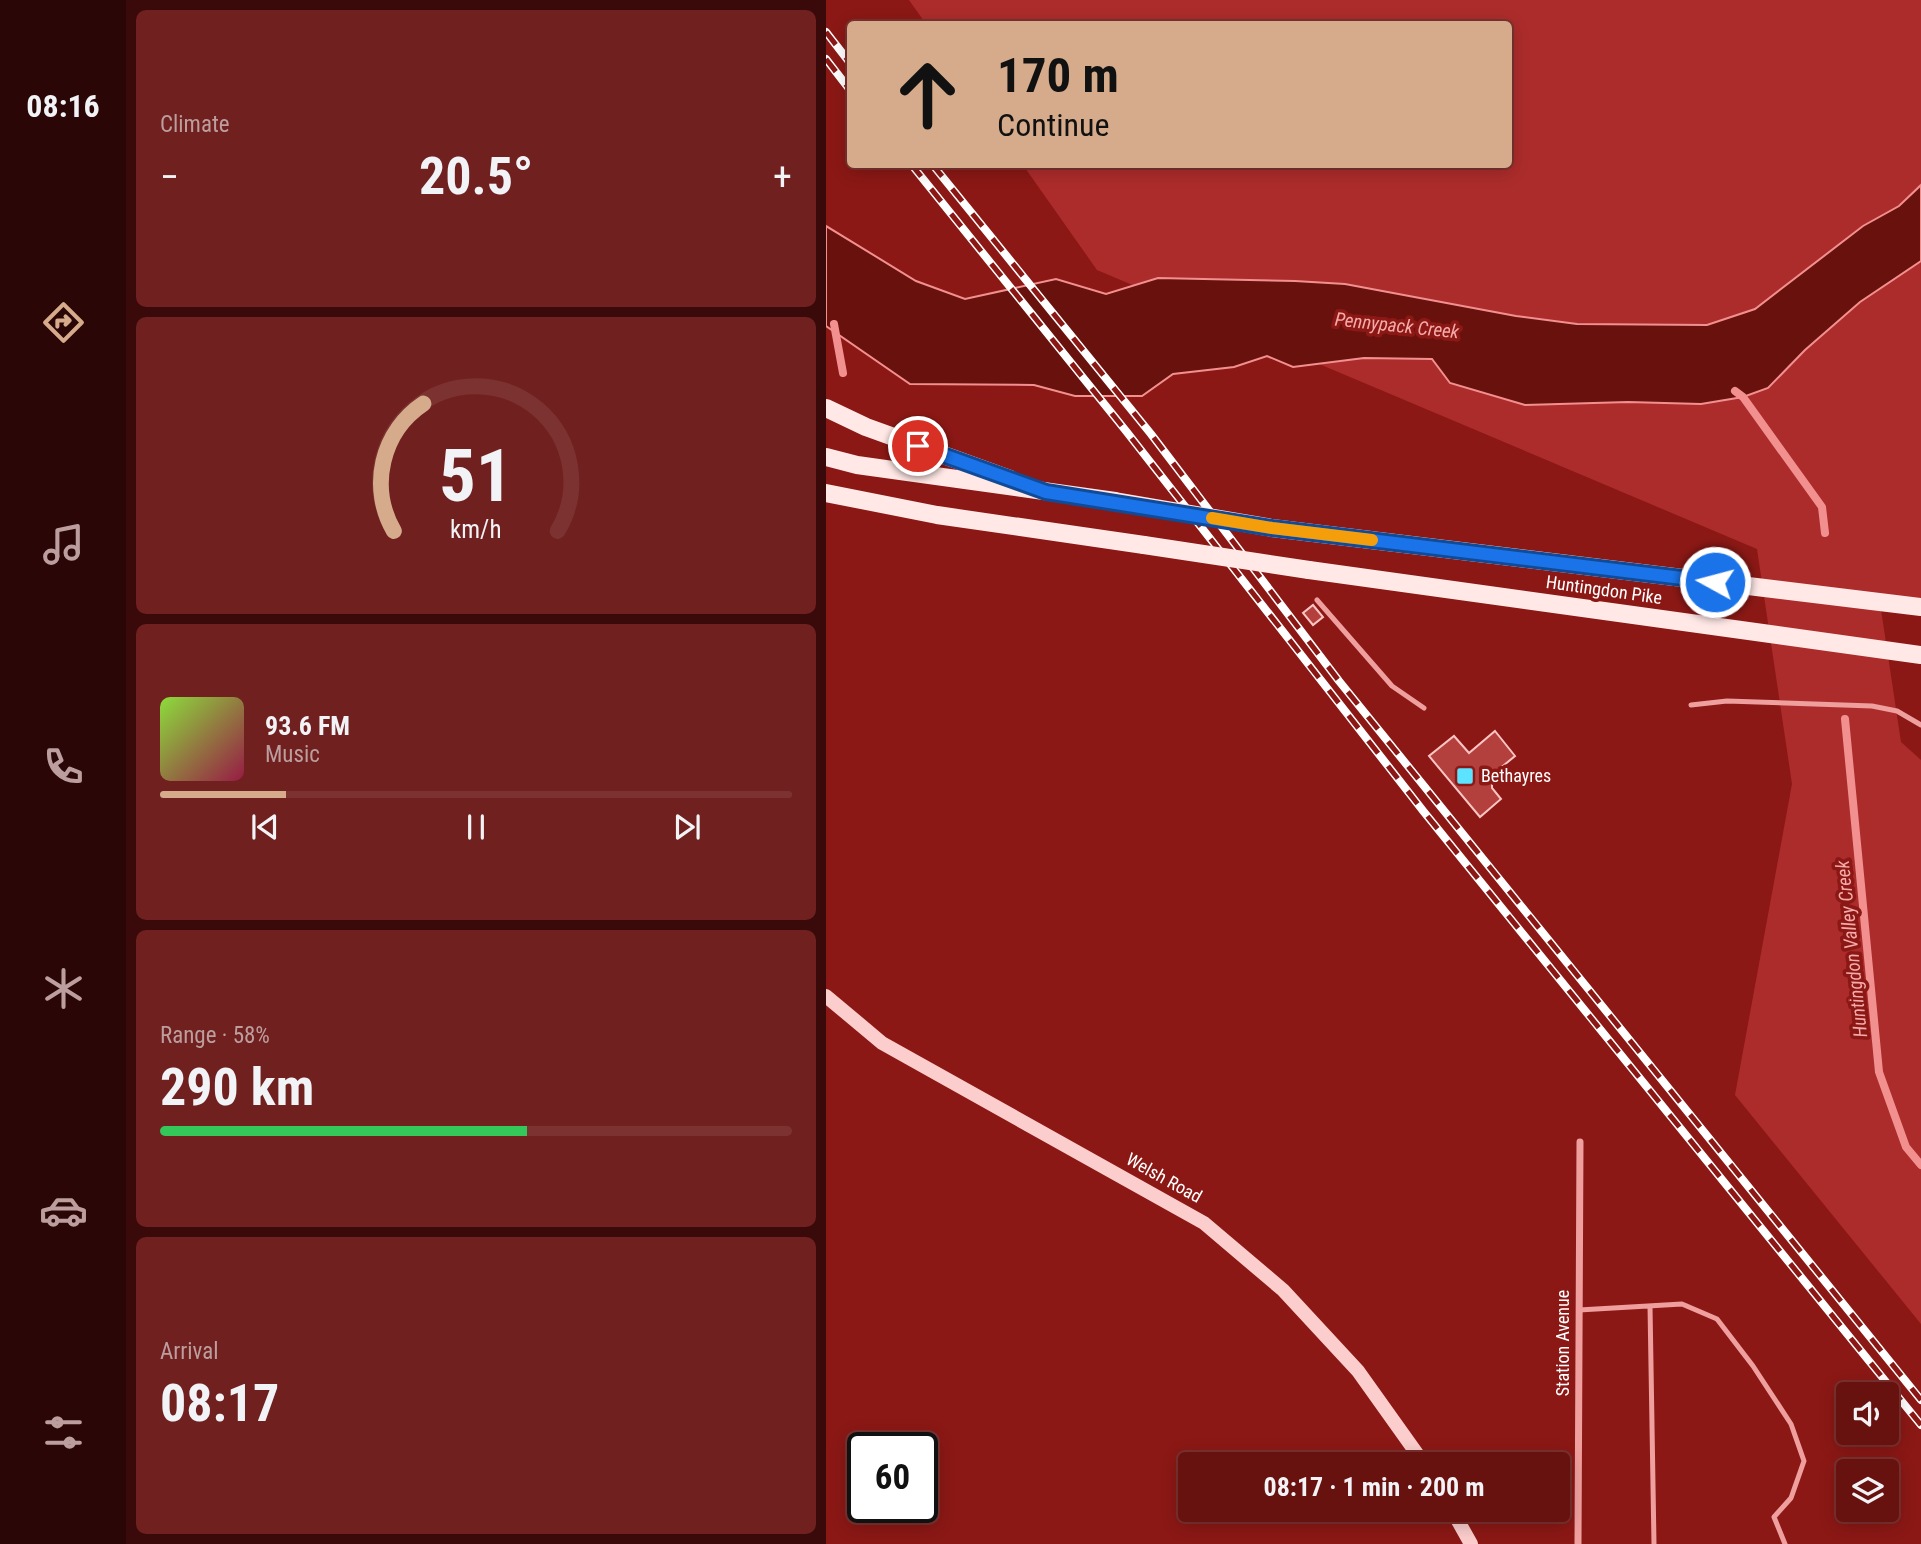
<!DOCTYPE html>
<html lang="en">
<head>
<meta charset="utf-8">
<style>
  :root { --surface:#681210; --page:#70201e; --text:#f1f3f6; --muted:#bd9e9f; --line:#7b3230; --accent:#d6ab8b }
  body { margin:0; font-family:"Roboto Condensed",sans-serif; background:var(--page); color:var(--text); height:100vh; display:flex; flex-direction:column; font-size:26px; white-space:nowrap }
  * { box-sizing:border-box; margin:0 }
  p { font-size:23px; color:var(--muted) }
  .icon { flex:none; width:38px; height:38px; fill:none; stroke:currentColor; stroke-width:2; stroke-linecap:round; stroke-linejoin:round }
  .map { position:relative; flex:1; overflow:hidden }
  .drawer { display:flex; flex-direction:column; gap:10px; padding:10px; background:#390a09; width:700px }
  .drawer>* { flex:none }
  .banner { position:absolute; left:21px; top:21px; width:665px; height:147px; border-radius:7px; box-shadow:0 4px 18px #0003,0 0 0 2px var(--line); background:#d6ab8b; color:#111; overflow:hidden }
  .tools { position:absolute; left:1010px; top:1382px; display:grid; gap:14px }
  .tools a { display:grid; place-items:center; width:63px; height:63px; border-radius:7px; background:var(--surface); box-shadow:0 4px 18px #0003,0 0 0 2px var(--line); font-size:35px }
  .speed { position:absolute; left:21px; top:1432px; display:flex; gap:14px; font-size:35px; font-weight:700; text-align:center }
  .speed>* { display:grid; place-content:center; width:91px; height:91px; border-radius:50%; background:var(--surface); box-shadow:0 4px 18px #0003,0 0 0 2px var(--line); line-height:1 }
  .speed .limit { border:4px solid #111; border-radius:10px; background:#fff; color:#111 }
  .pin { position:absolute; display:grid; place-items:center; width:60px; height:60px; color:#fff; margin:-30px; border:4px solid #fff; border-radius:50%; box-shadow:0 2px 7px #0007 }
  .me { position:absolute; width:77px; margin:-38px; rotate:277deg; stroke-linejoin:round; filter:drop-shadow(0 0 5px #0008) }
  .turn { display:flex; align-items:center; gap:24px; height:147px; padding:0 35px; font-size:32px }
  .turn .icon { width:91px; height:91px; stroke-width:2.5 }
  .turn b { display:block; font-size:49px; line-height:60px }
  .big { font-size:52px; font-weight:700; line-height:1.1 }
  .drawer .tile { flex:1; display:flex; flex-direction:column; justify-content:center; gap:10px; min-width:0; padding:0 24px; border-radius:10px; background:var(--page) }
  .drawer .dial { align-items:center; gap:0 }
  .dial svg { height:182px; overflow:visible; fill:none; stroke:var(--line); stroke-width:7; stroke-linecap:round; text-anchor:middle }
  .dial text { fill:var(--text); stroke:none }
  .song { display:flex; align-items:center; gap:21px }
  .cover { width:84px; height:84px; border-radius:10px; background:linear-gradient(135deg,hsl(90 70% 55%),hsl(340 70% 35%)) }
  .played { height:7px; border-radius:4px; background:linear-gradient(90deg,var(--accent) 20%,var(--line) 20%) }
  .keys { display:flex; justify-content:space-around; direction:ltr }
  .heat { display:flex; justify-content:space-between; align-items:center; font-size:38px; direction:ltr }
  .charge { height:10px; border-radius:5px; background:linear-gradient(90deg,#34c759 58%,var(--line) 0) }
  .trip { position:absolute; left:352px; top:1452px; width:392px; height:70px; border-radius:7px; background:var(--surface); box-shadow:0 4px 18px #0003,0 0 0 2px var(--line); font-weight:700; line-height:70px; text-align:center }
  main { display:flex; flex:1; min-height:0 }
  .menu { display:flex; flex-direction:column; width:126px; justify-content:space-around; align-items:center; background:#2a0706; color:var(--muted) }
  .menu .icon { width:49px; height:49px }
  .menu .active { color:var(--accent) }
  .menu b { font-size:32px; color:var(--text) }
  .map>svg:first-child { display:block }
  .green { fill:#ac2c2b }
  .water { fill:#68110d; stroke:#f29090; stroke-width:2 }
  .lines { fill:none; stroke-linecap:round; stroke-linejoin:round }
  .stream { stroke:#f29090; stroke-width:8 }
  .building { fill:#b4403d; stroke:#fbc5c4; stroke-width:2 }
  .service { stroke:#ef9f9e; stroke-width:5 }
  .minor { stroke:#ef9f9e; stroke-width:7 }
  .secondary { stroke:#fbcdcc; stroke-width:14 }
  .primary { stroke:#ffe8e6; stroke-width:18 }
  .rail-casing { stroke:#fff; stroke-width:8 }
  .rail { stroke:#8b1815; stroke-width:5; stroke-dasharray:16; stroke-linecap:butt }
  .primary-bridge { stroke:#ffe8e6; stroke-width:18 }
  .route-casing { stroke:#114b97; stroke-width:18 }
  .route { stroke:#1a73e8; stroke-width:12 }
  .slow { stroke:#f59e0b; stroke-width:12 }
  .poi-dot { fill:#5ce3ff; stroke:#8b1815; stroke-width:2.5 }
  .labels { text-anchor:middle; stroke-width:7; stroke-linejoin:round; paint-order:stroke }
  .street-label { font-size:18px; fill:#fff; stroke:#8b1815 }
  .poi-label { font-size:18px; fill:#fff; stroke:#8b1815; text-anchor:start }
  .water-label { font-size:19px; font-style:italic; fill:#f6aaaa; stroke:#8b1815 }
</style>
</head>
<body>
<main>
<nav class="menu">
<b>08:16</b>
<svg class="icon active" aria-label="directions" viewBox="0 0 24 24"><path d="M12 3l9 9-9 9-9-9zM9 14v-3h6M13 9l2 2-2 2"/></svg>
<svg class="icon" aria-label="music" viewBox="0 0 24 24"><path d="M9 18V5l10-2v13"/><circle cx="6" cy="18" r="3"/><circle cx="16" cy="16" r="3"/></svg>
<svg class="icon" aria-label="phone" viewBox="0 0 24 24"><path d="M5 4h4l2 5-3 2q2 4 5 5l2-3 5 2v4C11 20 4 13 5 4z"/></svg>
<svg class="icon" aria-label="climate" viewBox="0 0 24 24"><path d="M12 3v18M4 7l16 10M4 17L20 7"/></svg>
<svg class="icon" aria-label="car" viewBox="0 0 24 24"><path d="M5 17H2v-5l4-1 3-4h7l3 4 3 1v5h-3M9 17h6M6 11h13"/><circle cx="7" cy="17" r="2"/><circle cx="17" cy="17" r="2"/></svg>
<svg class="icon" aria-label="filters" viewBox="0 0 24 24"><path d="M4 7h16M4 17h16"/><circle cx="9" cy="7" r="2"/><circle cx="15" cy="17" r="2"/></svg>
</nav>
<section class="drawer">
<div class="tile"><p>Climate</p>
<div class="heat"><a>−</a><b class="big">20.5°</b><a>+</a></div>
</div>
<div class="tile dial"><svg viewBox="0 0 100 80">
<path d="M14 69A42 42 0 1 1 86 69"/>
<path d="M14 69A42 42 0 0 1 27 13" stroke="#d6ab8b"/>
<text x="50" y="56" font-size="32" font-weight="700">51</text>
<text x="50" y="72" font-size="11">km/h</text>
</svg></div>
<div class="tile">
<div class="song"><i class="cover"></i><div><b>93.6 FM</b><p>Music</p></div></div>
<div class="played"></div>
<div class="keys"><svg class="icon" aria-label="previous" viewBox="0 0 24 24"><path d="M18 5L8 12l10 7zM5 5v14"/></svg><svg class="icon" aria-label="pause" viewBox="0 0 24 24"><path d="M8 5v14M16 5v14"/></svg><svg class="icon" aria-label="next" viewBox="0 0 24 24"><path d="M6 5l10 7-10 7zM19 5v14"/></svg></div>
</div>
<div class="tile"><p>Range · 58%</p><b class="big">290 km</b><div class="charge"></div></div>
<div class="tile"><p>Arrival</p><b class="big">08:17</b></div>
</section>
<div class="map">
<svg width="1095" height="1544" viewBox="0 0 1095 1544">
  <rect width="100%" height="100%" fill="#8b1815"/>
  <path class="green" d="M83,0H1095V241L1088,267L1095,262V607L1054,603L1075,742L1095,760V1324L909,1095L966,784L931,549L271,270L197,165L682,164V24H100Z"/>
  <path class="water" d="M1095,185V261L1034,302L979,350L942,388L917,397L875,404L802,402L699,405L624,383L606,359L538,358L467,367L441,356L408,367L347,374L316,396H249L208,385L84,384L0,326V226L90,281L139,299L230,279L280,294L332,278L469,281L519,284L690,316L751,324L881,325L929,309L1037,226L1073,206Z"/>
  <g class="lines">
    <path class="stream" d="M8,324L17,373
      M909,391L917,397L996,507L999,533
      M1019,719L1053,1072L1080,1147L1095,1165"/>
  </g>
  <path class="building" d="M487,605L497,617L487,625L477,613Z
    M669,731L689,756L666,775V788L675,799L654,817L603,756L628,736L643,753Z"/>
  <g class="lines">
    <path class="service" d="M491,600L566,686L598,708
      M865,705L901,701L1046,706L1071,711L1095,725
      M824,1306L828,1544
      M753,1310L856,1304L891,1319L927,1366L965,1424L978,1461L965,1498L948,1517L959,1544"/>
    <path class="minor" d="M752,1544L754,1142"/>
    <path class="secondary" d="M0,996L56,1043L378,1223L457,1290L532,1371L599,1465
      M626,1510L645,1544"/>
    <path class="primary" d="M0,408L40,427L184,479
      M0,457L31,465L289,501
      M0,493L111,515L318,545
      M446,528L1095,607
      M483,570L1095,655"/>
    <g class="rail-casing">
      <path id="rail" d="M0,32L24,63
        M0,59L24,90
        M85,164L300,431L598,812L1095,1425
        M106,164L325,434L513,681L1095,1400"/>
    </g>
    <use href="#rail" class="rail"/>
    <path class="primary-bridge" d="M289,501L446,528
      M318,545L483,570"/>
  </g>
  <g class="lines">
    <g class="route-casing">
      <path id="route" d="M92,446L220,492L446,528L889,582"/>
    </g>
    <use href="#route" class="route"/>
    <path class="slow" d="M386,518L446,528L546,540"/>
  </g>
  <rect class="poi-dot" x="630" y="767" width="18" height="18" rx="3.5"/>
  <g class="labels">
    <g class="street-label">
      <text transform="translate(778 590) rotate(8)" y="6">Huntingdon Pike</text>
      <text transform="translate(338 1178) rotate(29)" y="6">Welsh Road</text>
      <text transform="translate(737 1343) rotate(-90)" y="6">Station Avenue</text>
    </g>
    <g class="poi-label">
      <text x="655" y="782">Bethayres</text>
    </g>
    <g class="water-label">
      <text transform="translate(571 325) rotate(6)" y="7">Pennypack Creek</text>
      <text transform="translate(1025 949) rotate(-96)" y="7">Huntingdon Valley Creek</text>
    </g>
  </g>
</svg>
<div class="tools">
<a><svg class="icon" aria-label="sound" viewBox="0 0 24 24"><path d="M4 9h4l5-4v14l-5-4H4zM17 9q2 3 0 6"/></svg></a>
<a><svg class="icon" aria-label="layers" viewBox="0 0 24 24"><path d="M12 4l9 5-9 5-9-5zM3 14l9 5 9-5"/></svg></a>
</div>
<div class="speed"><div class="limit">60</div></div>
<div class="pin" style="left:92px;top:446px;background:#d93025"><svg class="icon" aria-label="arrive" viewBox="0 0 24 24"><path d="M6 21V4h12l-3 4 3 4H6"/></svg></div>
<svg class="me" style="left:889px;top:582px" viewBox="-20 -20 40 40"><circle r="17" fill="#1a73e8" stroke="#fff" stroke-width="3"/><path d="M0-11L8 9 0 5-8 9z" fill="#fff"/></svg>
<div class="trip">08:17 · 1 min · 200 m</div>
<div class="banner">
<div class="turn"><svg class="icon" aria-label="ahead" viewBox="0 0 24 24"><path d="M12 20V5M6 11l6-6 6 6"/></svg><div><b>170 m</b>Continue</div></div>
</div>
</div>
</main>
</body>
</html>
